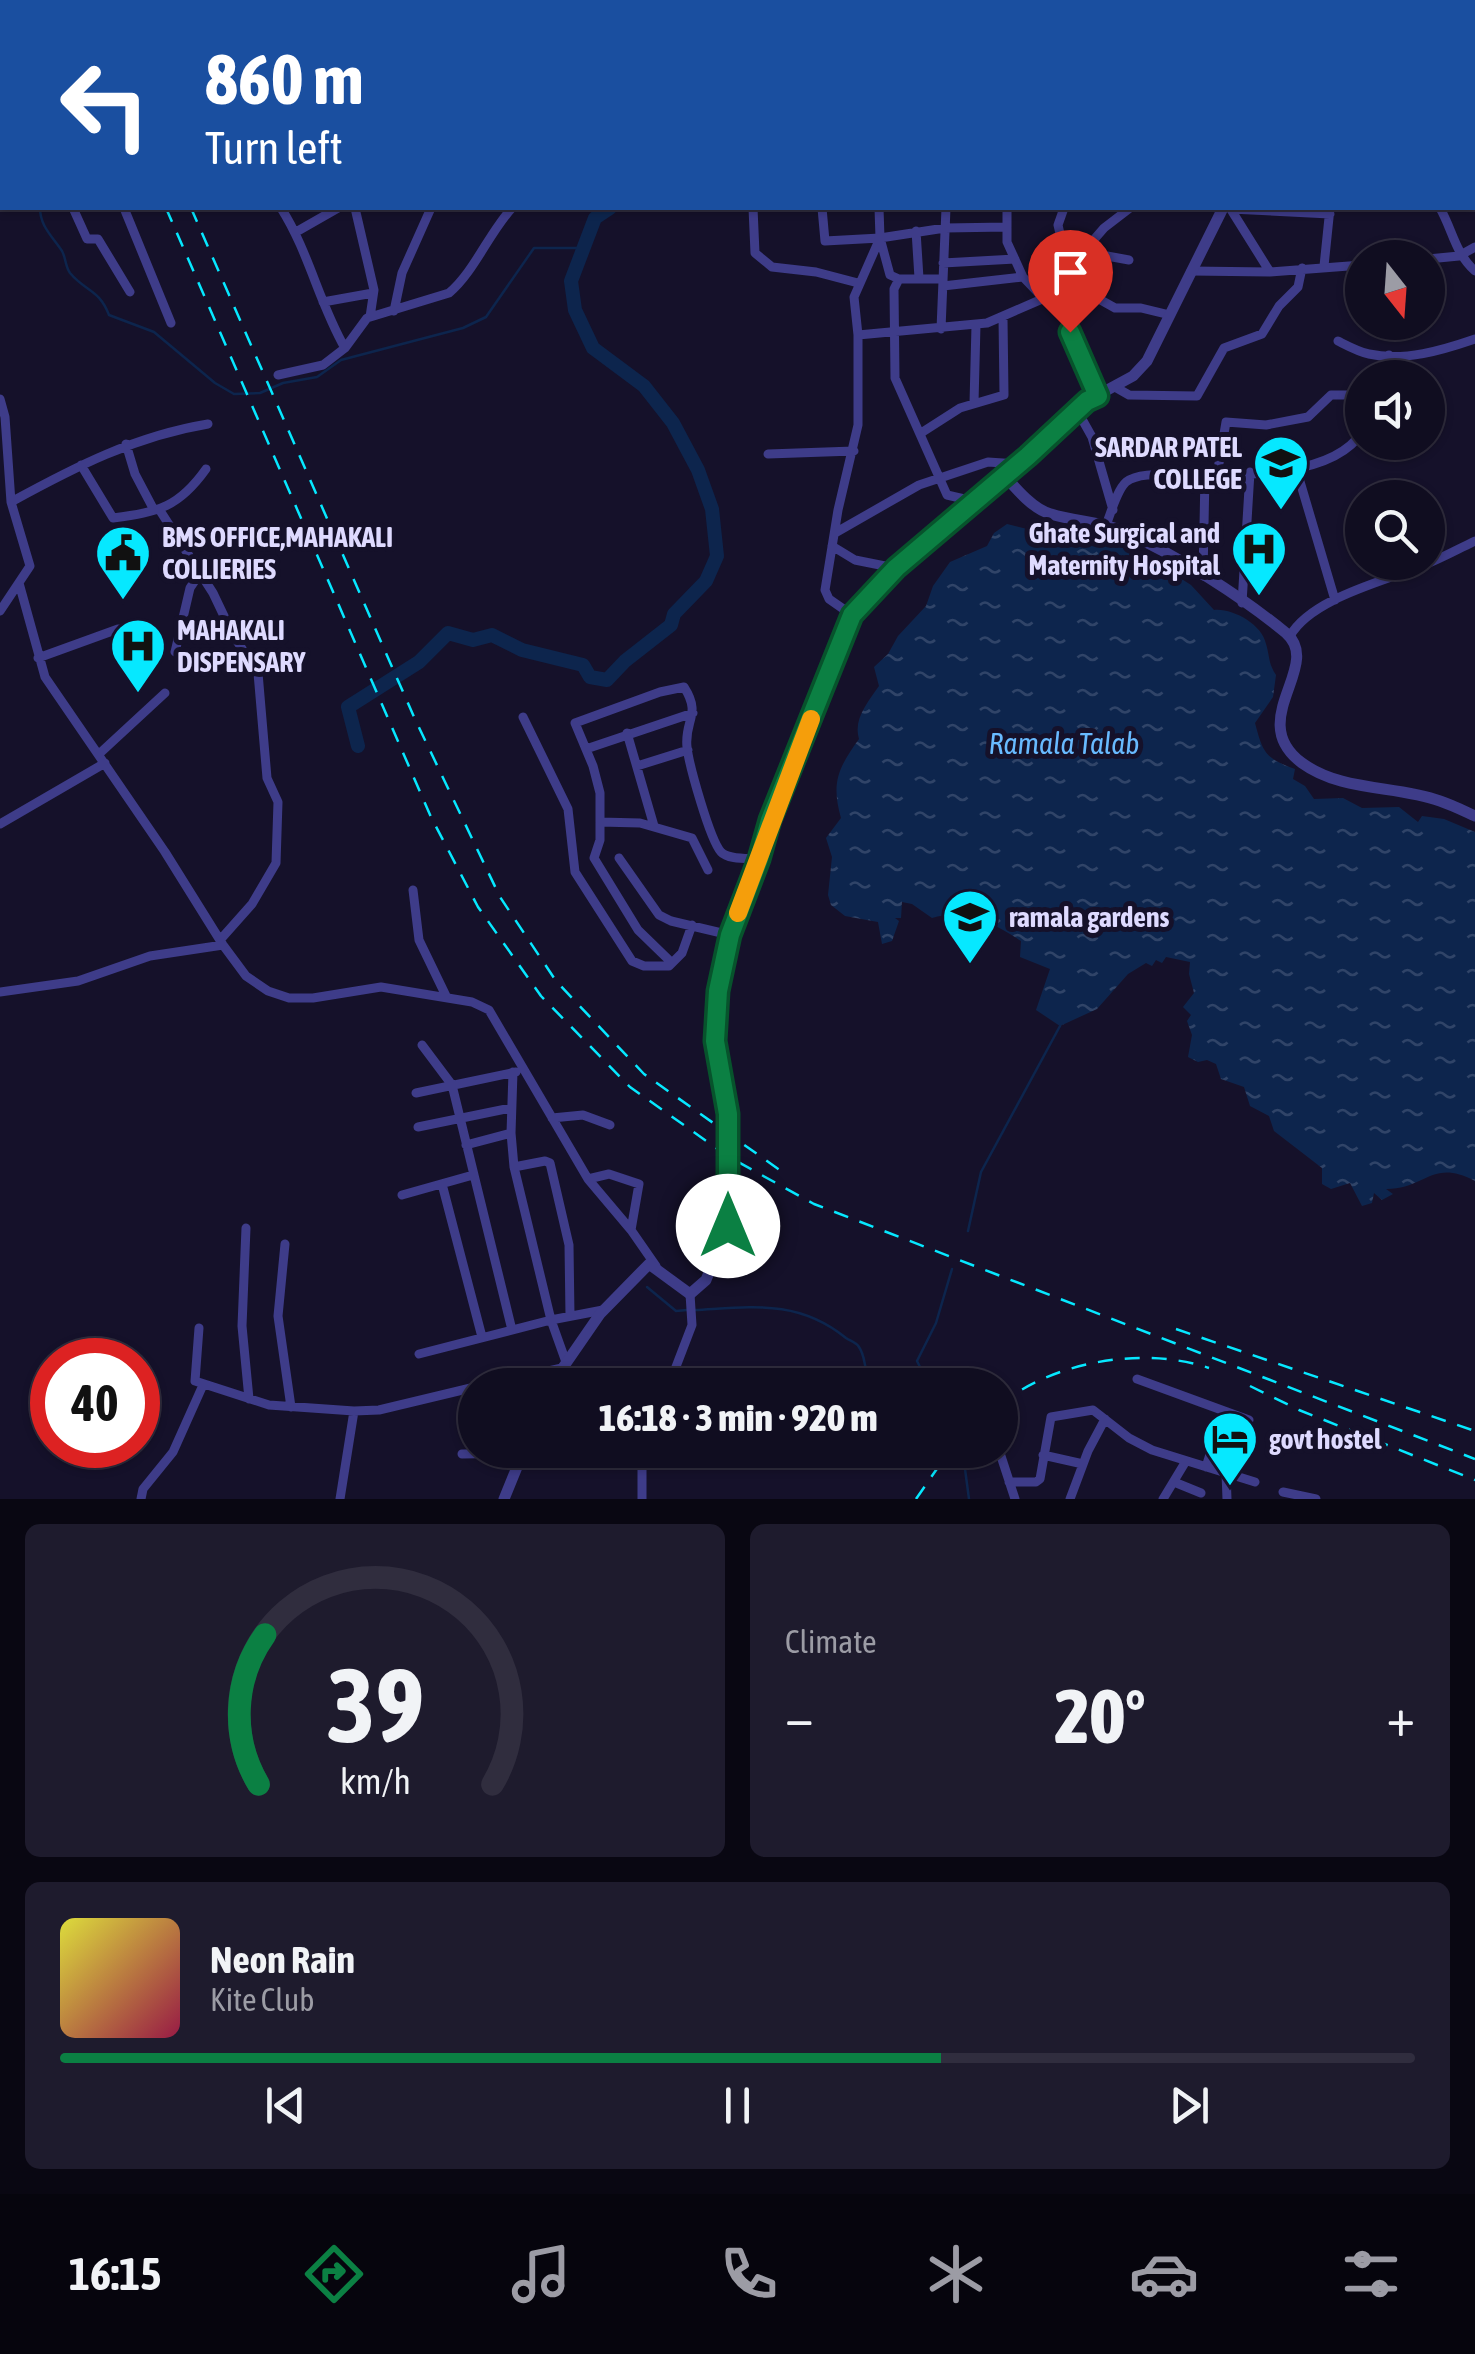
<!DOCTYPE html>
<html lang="en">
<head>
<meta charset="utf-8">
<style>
  :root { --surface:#100d20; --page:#1e1b2d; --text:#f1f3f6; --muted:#9c9ca5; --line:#302d3e; --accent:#0b8043 }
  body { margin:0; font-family:"Asap Condensed",sans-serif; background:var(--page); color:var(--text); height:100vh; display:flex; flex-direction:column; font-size:38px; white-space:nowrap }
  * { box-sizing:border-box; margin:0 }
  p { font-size:32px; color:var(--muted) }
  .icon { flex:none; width:55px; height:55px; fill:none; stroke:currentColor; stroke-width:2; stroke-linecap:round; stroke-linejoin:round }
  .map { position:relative; height:1499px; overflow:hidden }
  .sheet { display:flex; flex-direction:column; gap:25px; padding:25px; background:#090712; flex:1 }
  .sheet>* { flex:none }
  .banner { position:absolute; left:0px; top:0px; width:1475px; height:210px; box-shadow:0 2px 8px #0004,0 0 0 2px var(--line); background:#1a4fa0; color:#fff; overflow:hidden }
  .needle { width:65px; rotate:163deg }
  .fabs { position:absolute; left:1345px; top:240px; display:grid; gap:20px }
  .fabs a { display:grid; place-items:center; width:100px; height:100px; border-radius:50%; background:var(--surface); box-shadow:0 2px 8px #0004,0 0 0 2px var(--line); font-size:50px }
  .speed { position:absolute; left:30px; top:1338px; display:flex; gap:20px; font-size:50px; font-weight:700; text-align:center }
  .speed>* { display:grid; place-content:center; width:130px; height:130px; border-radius:50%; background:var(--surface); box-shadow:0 2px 8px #0004,0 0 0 2px var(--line); line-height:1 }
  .speed .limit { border:15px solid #d22; background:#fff; color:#111 }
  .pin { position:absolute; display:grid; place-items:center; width:85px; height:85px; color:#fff; margin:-102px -42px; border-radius:50% 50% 50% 0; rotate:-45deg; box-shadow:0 0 10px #0007 }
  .pin .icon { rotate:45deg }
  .me { position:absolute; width:110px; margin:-55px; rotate:0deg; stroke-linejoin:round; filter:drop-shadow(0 0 8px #0008) }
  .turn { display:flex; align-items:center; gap:35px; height:210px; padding:0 40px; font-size:45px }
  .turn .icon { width:130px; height:130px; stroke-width:2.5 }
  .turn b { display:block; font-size:70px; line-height:85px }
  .big { font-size:75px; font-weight:800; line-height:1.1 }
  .sheet .card { flex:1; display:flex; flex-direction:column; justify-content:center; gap:15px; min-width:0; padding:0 35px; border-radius:15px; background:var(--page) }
  .sheet .dial { align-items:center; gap:0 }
  .dial svg { height:260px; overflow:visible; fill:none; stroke:var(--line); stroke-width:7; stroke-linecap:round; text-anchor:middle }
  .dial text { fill:var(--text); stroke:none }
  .song { display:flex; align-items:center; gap:30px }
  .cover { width:120px; height:120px; border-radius:15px; background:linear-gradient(135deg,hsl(60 70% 55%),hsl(340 70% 35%)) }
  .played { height:10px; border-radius:5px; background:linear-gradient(90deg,var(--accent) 65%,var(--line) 65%) }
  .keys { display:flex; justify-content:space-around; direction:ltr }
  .heat { display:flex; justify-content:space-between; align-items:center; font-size:55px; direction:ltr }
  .sheet .tiles { flex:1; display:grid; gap:25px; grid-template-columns:1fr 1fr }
  .card:last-child { grid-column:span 2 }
  .trip { position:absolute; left:458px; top:1368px; width:560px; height:100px; border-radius:50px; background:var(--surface); box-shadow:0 2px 8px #0004,0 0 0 2px var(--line); font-weight:800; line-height:100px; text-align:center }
  .dock { display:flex; height:160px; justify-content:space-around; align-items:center; background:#06050d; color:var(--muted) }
  .dock .icon { width:70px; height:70px }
  .dock .current { color:var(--accent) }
  .dock b { font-size:45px; color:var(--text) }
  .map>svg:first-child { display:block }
  .water { fill:url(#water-ripples) }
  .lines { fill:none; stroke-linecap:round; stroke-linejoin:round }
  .stream { stroke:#0d254d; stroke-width:2.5 }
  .river { stroke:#0d254d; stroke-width:14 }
  .minor { stroke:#3e3c89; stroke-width:9 }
  .tertiary { stroke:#3e3c89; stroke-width:11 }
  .rail { stroke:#06e8ff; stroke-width:2.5; stroke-dasharray:15 12; stroke-linecap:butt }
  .route-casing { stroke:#07532c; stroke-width:25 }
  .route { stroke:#0b8043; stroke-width:18 }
  .slow { stroke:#f59e0b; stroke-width:18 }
  .labels { text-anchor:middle; stroke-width:10; stroke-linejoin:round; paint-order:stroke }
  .poi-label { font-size:28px; font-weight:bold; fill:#dedaff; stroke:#15112a; text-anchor:start }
  .water-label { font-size:30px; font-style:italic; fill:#68baff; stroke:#15112a }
</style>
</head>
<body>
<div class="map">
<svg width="1475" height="1499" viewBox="0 0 1475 1499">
  <defs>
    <pattern id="water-ripples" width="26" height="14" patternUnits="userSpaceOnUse" patternTransform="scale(2.5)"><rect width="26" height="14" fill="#0d254d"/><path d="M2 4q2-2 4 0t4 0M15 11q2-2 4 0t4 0" fill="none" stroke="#304468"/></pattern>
  </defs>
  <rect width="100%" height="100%" fill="#15112a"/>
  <path class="water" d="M1007,524L1035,531L1061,529L1122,541L1191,585L1214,610C1232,608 1262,624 1266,644C1270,657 1268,663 1276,675L1273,697L1255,723C1263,753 1265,758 1295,769L1293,779L1305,786L1314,799L1343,798L1362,808L1399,807L1418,822L1422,816L1444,819L1475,832V1181C1432,1158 1426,1189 1386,1189L1393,1194L1382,1200L1374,1193L1372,1203L1362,1206L1350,1183L1331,1189L1322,1184V1168L1274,1131L1269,1116L1250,1106L1244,1087L1221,1079L1216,1064L1207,1060L1198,1062L1188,1057L1192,1035L1187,1021L1191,1015L1183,1007L1194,993L1189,974L1190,962L1166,957L1162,963L1156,960L1152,966L1146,963L1128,974L1097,1009L1060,1026L1036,1010L1050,969L1020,957L1021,941C994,923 965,908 932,918L912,904L902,902L901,918H895L899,921L892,941L882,944L878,922L845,916L831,905L828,895L832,857L826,838L841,818C831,783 838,768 859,739C853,719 868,702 879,686L874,667L888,654L898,636L926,606L933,586L950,562L987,546L994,533Z"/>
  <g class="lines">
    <path class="stream" d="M0,116L2,118
      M40,208C40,226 52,236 62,251C66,258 65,266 70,273C86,292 99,289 109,315L154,332L215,383L234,394L260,393L283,383L317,377L341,360L463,328L486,317L534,248H584
      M968,1231L981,1172L1060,1026
      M647,1287L676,1311L687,1310
      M695,1310C752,1307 798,1299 846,1338C850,1341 856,1342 859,1347C869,1362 859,1375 882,1385L894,1380L904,1369L922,1370
      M929,1385L917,1361L936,1323L952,1269
      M956,1450L965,1469L969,1499"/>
    <path class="river" d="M705,2L707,0
      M358,746L348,707L419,662L448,633L473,640L492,635L522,650L583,665L590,677L607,680L625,661L671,625L674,614L706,581L717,556L712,509L698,470L673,423L644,386L593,348L575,310L571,281L595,218L610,208"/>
    <path class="minor" d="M53,0L54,2
      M162,0L163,2
      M631,0V2
      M1053,0L1060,2
      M1341,0V2
      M536,2L537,0
      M1041,2L1042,0
      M1428,2L1430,0
      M0,12L2,17
      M1472,83L1475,89
      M0,89L2,90
      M73,208L87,239H98L130,292
      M124,208L171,323
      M281,208C309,252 319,303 345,348
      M355,208L374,290L370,317
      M753,208L755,253L772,267L816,272L858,283
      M822,208L825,241L880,238L945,228L1007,227
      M879,208L880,238L890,275L899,279L894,289L895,378L947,495L973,501
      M1007,208V242L1023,277L1043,298
      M1230,208L1270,272
      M1440,208C1453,231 1455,253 1475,271
      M1231,209L1330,214
      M916,231L919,278
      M296,232L338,208
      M880,238L854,297L858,335L987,323L1056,293L1066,260L1058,225L1064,208
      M1085,252L1129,260
      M1428,259L1459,256L1475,247
      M943,263L1015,259
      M1324,266L1330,208
      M1191,271L1270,272L1362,265
      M1065,273L1104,228L1130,208
      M899,279H943
      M943,286L1023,277
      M1057,295L1098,396
      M1056,297L1090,294L1115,308H1141L1170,315
      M323,302L373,293
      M394,311L402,273L431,208
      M941,329L946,208
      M1338,341C1348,346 1359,352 1369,354C1404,362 1443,350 1475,339
      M278,375L323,365L345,348L367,318L449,293C474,272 489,233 512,208
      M1389,378V355
      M1115,387L1129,395L1197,396L1224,348L1262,334L1279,306L1298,287L1302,268
      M0,399L5,417L11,502L30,566L0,611
      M974,403L976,325
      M1078,412L1092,437L1113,510
      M921,433L960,408L1004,395L1003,318
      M126,444L135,474L154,510
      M768,454L854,451
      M81,465L113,518C159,512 179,507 206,469
      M1296,468L1335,600
      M1217,475L1226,422L1266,425L1308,417L1331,395H1362
      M11,502C75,467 135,436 208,424
      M159,509L213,593L233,635L258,673L267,778L278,802L276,863L252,904L220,940
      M1106,525C1111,513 1117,490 1126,482C1139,472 1165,475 1180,475C1231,475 1332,480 1362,432
      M835,533L919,485L988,462L1019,464
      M832,546L855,560L895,568
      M1203,576L1205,475
      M19,583L45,677L165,852L223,945L246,976L268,991L289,998H313L381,987L472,1002L489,1010L588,1179L631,1230L656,1266
      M1242,603L1250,472
      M852,615L829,599L825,590L838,510L858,425V335
      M1290,636C1310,601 1374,584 1411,570C1433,563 1454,551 1475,541
      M175,652L190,588L200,573
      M38,658L118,629L132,630
      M523,717L568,809L575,872L632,961L644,966H669L682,953L692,925
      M627,733L654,826
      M586,749L693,713
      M99,754L165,693
      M637,766L688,750
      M600,822L640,823L692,838L708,870
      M0,824L105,763
      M619,858L659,915L671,921L730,935
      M413,890L419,940L447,998
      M672,963L638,930L594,858L600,840V793L593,766L575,723L660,692L684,687C702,715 684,720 687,747C689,765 710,840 721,852C728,860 749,858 759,859
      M0,992L78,981L150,956L223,945
      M422,1045L452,1085L512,1330
      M513,1072L511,1133L514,1167L551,1320L566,1362
      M416,1093L516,1072
      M552,1118L583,1115L610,1125
      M418,1127L511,1108
      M466,1145L511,1133
      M514,1167L545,1161L550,1163L569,1245L570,1316
      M588,1179L609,1174L639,1184L631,1230
      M442,1184L482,1337
      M402,1195L473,1175
      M246,1228L242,1326L249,1399
      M285,1244L278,1316L291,1407
      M199,1328L195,1381L269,1405L354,1411L379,1410L475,1387
      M419,1354L551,1320L603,1310
      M1137,1379L1249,1420
      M484,1385L562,1368
      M669,1385L692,1325L690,1294
      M471,1433L475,1432
      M642,1450V1499
      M999,1450L1015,1499
      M462,1454L523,1453
      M1043,1455L1083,1464
      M1206,1467L1224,1411
      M1226,1473L1227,1499
      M1009,1482H1036L1040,1479L1051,1417L1093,1410L1129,1438L1152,1450L1255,1482
      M1174,1482L1201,1493
      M1283,1492L1316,1499
      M141,1499L143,1489L173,1452L203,1385
      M340,1499L354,1411
      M1070,1499L1088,1451L1105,1419
      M1163,1499L1186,1461"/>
    <path class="tertiary" d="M1329,2L1330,0
      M1005,476C1016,489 1034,510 1051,514C1076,522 1101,521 1125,532C1178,556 1241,596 1286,633C1324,666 1244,720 1302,763C1342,792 1395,785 1440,801C1452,805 1464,811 1475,816
      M551,1385L600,1314L649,1264L690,1294L706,1280L728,1225V1114L715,1041L718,991L730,935L759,859L770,820L852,615L895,568L1028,456L1087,401L1133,376L1147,361L1223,208
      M504,1499L524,1450"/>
    <path class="rail" d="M89,0L90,2
      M166,208L431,817L478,907L541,996L630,1087L729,1157L814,1204L1475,1459
      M191,208L414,717L500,897L556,981L644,1074L784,1173
      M1176,1329L1475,1431
      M1250,1386L1299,1410L1475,1480
      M1000,1405C1053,1361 1144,1346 1209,1368
      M916,1499L950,1450"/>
  </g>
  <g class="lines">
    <g class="route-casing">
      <path id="route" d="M728,1226V1114L715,1041L718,991L730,935L759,859L770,820L852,615L896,568L1028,456L1087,401L1098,396L1070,332"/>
    </g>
    <use href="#route" class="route"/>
    <path class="slow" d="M738,913L811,719"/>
  </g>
  <defs>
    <g id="school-pin" transform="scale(2.875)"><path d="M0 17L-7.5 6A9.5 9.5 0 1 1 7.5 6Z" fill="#06e8ff" stroke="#15112a"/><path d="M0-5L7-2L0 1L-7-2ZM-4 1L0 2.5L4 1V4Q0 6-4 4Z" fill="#111"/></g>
    <g id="hospital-pin" transform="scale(2.875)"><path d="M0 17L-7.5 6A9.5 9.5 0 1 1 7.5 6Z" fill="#06e8ff" stroke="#15112a"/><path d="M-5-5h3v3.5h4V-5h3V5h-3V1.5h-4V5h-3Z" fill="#111"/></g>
    <g id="civic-pin" transform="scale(2.875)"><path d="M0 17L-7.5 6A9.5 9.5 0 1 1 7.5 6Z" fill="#06e8ff" stroke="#15112a"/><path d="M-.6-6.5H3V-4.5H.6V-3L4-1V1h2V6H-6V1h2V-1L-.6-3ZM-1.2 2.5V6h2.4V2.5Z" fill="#111"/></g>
    <g id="hotel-pin" transform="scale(2.875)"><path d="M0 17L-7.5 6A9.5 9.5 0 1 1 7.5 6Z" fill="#06e8ff" stroke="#15112a"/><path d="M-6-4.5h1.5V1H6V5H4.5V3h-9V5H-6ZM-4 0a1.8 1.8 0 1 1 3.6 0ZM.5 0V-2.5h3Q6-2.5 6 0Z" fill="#111"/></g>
  </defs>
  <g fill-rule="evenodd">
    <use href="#school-pin" x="1281" y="463"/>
    <use href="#hospital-pin" x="1259" y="549"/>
    <use href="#civic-pin" x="123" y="553"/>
    <use href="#hospital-pin" x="138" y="646"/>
    <use href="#school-pin" x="970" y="917"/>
    <use href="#hotel-pin" x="1230" y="1439"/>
  </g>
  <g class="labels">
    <g class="poi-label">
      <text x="1242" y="457" text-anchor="end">SARDAR PATEL<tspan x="1242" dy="32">COLLEGE</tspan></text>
      <text x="1220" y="543" text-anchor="end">Ghate Surgical and<tspan x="1220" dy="32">Maternity Hospital</tspan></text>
      <text x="162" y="547">BMS OFFICE,MAHAKALI<tspan x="162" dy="32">COLLIERIES</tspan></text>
      <text x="177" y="640">MAHAKALI<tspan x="177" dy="32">DISPENSARY</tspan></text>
      <text x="1009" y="927">ramala gardens</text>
      <text x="1269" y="1449">govt hostel</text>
    </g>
    <g class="water-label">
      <text x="1064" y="754">Ramala Talab</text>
    </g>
  </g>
</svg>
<div class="fabs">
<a><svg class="needle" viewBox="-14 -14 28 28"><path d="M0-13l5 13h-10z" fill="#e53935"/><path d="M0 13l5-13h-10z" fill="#9c9ca5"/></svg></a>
<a><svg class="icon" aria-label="sound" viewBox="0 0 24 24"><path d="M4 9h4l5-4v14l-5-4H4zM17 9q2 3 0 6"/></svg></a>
<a><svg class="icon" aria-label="search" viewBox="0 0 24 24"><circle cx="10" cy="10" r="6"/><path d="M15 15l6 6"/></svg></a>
</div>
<div class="speed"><div class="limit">40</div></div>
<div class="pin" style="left:1070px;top:332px;background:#d93025"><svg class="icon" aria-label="arrive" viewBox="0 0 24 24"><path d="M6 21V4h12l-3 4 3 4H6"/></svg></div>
<svg class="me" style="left:728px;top:1226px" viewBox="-20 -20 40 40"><circle r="19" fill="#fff"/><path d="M0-13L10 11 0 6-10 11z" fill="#0b8043"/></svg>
<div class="trip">16:18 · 3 min · 920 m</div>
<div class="banner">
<div class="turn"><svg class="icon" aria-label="left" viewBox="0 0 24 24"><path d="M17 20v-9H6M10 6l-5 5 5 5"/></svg><div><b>860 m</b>Turn left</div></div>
</div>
</div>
<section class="sheet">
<div class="tiles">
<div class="card dial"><svg viewBox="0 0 100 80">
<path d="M14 69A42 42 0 1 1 86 69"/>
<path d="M14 69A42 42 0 0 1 16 23" stroke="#0b8043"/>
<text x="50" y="56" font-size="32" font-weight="700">39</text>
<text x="50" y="72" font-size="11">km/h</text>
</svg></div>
<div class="card"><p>Climate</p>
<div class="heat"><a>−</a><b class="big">20°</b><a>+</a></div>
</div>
<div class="card">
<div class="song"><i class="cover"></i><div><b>Neon Rain</b><p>Kite Club</p></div></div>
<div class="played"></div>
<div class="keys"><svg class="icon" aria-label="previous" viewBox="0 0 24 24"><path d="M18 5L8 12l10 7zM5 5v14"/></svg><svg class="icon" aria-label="pause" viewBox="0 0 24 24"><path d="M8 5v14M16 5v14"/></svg><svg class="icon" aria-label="next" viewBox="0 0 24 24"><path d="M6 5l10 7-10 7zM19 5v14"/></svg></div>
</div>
</div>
</section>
<nav class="dock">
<b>16:15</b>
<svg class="icon current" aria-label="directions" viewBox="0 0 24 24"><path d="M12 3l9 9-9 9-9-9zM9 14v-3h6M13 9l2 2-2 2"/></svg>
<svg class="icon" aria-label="music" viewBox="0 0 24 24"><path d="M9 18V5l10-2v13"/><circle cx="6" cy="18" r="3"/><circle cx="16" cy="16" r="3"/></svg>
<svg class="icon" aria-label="phone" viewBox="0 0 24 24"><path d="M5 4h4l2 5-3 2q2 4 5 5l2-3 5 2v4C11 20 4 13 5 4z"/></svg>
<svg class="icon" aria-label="climate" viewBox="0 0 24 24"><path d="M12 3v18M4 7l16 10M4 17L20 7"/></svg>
<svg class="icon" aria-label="car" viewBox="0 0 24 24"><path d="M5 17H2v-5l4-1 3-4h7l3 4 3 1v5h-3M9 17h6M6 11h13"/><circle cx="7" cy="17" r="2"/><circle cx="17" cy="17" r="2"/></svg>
<svg class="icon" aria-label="filters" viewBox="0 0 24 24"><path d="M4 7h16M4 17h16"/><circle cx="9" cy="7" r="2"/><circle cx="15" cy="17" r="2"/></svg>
</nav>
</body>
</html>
